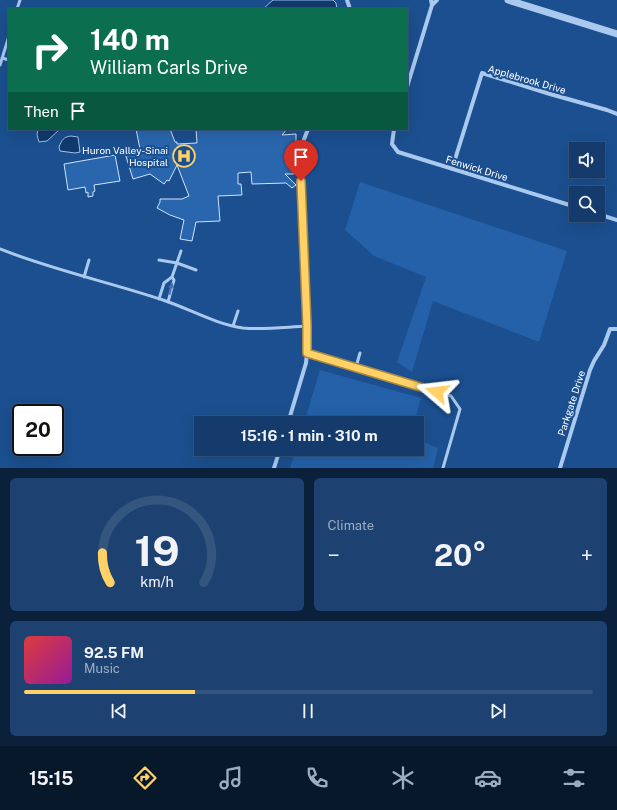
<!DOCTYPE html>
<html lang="en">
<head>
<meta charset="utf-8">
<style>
  :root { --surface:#143b6b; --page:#1d4271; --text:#f1f3f6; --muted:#9dadc1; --line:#33557e; --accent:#ffd166 }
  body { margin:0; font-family:"Public Sans",sans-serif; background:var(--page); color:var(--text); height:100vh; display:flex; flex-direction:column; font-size:15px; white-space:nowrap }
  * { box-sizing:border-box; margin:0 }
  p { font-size:13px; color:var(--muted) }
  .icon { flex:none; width:22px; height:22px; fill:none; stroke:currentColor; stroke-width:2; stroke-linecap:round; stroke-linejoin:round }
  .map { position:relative; height:468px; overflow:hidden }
  .side { display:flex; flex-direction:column; gap:10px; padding:10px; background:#0b203b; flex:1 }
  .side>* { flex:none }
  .hud { position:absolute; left:8px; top:8px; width:400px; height:122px; border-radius:0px; box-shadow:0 4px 16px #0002,0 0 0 1px var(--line); background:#0b6e4f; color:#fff; overflow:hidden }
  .fabs { position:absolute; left:569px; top:142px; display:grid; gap:8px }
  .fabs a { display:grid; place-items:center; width:36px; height:36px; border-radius:0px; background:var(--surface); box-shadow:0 4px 16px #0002,0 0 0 1px var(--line); font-size:20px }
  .speed { position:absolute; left:12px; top:404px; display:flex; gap:8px; font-size:20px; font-weight:700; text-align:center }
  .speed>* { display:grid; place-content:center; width:52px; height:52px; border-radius:50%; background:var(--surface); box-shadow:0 4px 16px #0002,0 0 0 1px var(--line); line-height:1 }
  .speed .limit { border:2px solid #111; border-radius:6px; background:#fff; color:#111 }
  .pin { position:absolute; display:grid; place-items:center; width:34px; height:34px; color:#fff; margin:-41px -17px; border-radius:50% 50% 50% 0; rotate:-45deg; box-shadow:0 0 4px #0007 }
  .pin .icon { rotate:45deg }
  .me { position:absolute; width:44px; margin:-22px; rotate:287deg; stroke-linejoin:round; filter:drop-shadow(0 0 3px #0008) }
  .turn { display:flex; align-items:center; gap:14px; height:84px; padding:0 16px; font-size:18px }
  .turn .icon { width:52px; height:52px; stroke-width:2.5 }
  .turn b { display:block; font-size:28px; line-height:34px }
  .then { display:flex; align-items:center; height:38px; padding:0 16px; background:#0003; gap:8px; font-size:15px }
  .big { font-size:30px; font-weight:700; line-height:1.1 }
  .side .tile { flex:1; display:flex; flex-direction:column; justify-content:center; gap:6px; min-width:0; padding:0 14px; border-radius:6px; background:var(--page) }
  .side .dial { align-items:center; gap:0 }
  .dial svg { height:104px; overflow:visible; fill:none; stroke:var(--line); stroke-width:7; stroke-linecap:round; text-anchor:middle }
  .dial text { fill:var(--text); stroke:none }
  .song { display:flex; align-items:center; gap:12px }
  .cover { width:48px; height:48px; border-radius:6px; background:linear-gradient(135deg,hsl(0 70% 55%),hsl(300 70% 35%)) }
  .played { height:4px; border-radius:2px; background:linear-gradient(90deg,var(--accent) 30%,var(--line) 30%) }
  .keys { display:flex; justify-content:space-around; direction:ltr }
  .heat { display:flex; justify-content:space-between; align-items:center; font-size:22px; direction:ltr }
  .side .tiles { flex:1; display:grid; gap:10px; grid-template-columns:1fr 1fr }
  .tile:last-child { grid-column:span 2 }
  .trip { position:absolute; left:194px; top:416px; width:230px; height:40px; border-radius:0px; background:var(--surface); box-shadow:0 4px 16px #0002,0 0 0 1px var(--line); font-weight:700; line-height:40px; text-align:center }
  .tab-bar { display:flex; height:64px; justify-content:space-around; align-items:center; background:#08182b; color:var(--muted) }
  .tab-bar .icon { width:28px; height:28px }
  .tab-bar .active { color:var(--accent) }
  .tab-bar b { font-size:18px; color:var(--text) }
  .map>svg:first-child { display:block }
  .green { fill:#2461a8 }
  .water { fill:#123a6d; stroke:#9cc4f0 }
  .building { fill:#2a66ad; stroke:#cfe3fa }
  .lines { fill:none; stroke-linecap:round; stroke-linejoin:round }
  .service { stroke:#a9c9ee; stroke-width:3 }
  .minor { stroke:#a9c9ee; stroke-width:4 }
  .tertiary { stroke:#a9c9ee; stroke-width:7 }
  .oneway { fill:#4674ac }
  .route-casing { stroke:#a68842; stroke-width:10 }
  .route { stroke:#ffd166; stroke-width:7 }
  .labels { text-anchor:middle; stroke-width:4; stroke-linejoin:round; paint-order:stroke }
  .street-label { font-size:10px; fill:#fff; stroke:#1b4f8f }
  .poi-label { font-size:10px; fill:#fff; stroke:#1b4f8f; text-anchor:end }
</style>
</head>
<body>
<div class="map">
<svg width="617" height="468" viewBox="0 0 617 468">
  <rect width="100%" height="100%" fill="#1b4f8f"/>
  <path class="green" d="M360,182L567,251L539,342L433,301L412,372L397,362L426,277L374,256L345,230Z
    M320,370L421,398L414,423H304Z
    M417,439L438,448L433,468H290L296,449H417Z"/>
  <path class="water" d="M273,0H333L336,3L337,9H263Z
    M38,129H60L47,141L39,142L37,135Z
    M71,136L78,137L80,152L75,153L60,151L59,147C62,140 63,137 71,136Z"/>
  <path class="building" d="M136,129H170L175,142H177V144L197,143L196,129H287L282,135L296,134V146H293L294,174H285L296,185L292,188L286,183L252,184L251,172L238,173V184H241L242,195L218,196L220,221L196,222L192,241L180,239L184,220L170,215L157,208L160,202V199H182L189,196L177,165L169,181L167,180L164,184L150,174L133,179L125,153L140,149Z
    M115,155L120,181L94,185L95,191L93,192V196L88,197V192L86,193L85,187L68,190L64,164Z"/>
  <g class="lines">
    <path class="service" d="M17,9L20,0
      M2,58L9,60
      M0,65L9,36
      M0,249C53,270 109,282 163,300C190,309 215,324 243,328C264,330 286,327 307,326
      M159,260L177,263L196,270
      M84,277L89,260
      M159,299L164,283L172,277
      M168,302L174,280L172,277L181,251
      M233,326L238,311
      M307,353L451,396L460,409L443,468
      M356,367L360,353"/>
    <path class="minor" d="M347,0L350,9
      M432,5L437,0
      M407,87L432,5L431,0
      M394,129L392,144L398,152L576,207
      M452,169L482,73L550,94L607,110L617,114
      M598,214L617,220
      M288,423L306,363L307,353V326L301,170L303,142L308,129
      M274,468L280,449
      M560,468L590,370L594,361L604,345L610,329H617"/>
    <path class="tertiary" d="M508,0L617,34"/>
  </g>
  <defs><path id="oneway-solid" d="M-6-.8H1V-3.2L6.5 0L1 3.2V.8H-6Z"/></defs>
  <use class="oneway" href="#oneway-solid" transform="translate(171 289) rotate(-76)"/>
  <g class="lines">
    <g class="route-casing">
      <path id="route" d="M301,181L307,326V353L437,392"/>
    </g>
    <use href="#route" class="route"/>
  </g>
  <defs>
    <g id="hospital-ring" transform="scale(1.15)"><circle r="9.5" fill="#1b4f8f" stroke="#ffd166" stroke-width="1.5"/><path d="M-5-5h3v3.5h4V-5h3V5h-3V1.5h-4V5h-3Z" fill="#ffd166"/></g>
  </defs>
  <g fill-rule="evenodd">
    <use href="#hospital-ring" x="184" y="156"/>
  </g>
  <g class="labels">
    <g class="street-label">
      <text transform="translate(527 79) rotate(16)" y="4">Applebrook Drive</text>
      <text transform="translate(477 168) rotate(17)" y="4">Fenwick Drive</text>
      <text transform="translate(571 403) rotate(-72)" y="4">Parkgate Drive</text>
    </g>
    <g class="poi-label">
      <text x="168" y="154">Huron Valley-Sinai<tspan x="168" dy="12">Hospital</tspan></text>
    </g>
  </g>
</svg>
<div class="fabs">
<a><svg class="icon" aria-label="sound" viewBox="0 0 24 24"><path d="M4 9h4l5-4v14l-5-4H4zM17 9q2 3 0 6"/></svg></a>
<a><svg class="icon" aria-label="search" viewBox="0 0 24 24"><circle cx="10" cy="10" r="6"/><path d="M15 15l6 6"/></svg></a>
</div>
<div class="speed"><div class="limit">20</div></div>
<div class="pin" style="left:301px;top:181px;background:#d93025"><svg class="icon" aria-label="arrive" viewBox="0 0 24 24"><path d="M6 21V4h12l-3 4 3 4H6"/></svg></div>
<svg class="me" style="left:437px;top:392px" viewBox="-20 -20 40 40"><path d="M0-17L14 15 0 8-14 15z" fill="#ffd166" stroke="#fff" stroke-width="4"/></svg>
<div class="trip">15:16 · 1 min · 310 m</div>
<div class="hud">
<div class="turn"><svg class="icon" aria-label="right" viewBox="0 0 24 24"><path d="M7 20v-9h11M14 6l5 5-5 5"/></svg><div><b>140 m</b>William Carls Drive</div></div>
<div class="then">Then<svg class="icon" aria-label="arrive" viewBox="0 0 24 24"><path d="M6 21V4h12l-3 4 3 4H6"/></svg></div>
</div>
</div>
<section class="side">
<div class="tiles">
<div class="tile dial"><svg viewBox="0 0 100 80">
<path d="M14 69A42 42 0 1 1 86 69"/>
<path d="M14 69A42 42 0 0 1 8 46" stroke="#ffd166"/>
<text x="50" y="56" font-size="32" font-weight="700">19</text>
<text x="50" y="72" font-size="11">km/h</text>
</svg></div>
<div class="tile"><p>Climate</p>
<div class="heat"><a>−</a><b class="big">20°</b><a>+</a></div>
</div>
<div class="tile">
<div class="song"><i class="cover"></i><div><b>92.5 FM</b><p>Music</p></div></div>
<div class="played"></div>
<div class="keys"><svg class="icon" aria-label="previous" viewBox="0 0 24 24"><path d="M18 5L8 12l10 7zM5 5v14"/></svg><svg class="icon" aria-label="pause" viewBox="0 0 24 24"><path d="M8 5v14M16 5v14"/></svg><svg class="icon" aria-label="next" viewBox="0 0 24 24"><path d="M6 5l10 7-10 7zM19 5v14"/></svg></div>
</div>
</div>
</section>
<nav class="tab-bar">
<b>15:15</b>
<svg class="icon active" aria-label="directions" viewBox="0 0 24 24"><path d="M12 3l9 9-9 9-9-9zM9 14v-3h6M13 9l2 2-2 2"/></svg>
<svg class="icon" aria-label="music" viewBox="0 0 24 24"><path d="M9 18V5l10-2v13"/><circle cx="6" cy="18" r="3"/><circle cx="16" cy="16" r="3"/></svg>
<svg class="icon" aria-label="phone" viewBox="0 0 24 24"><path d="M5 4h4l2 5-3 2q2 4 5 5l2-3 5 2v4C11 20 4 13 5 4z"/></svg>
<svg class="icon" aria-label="climate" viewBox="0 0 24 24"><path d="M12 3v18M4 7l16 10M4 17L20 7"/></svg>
<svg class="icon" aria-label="car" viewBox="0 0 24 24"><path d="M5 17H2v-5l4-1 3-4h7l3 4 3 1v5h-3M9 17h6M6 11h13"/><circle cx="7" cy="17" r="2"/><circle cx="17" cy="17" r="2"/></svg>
<svg class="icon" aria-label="filters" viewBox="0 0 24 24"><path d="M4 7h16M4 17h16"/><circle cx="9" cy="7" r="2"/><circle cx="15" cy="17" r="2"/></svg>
</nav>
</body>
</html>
